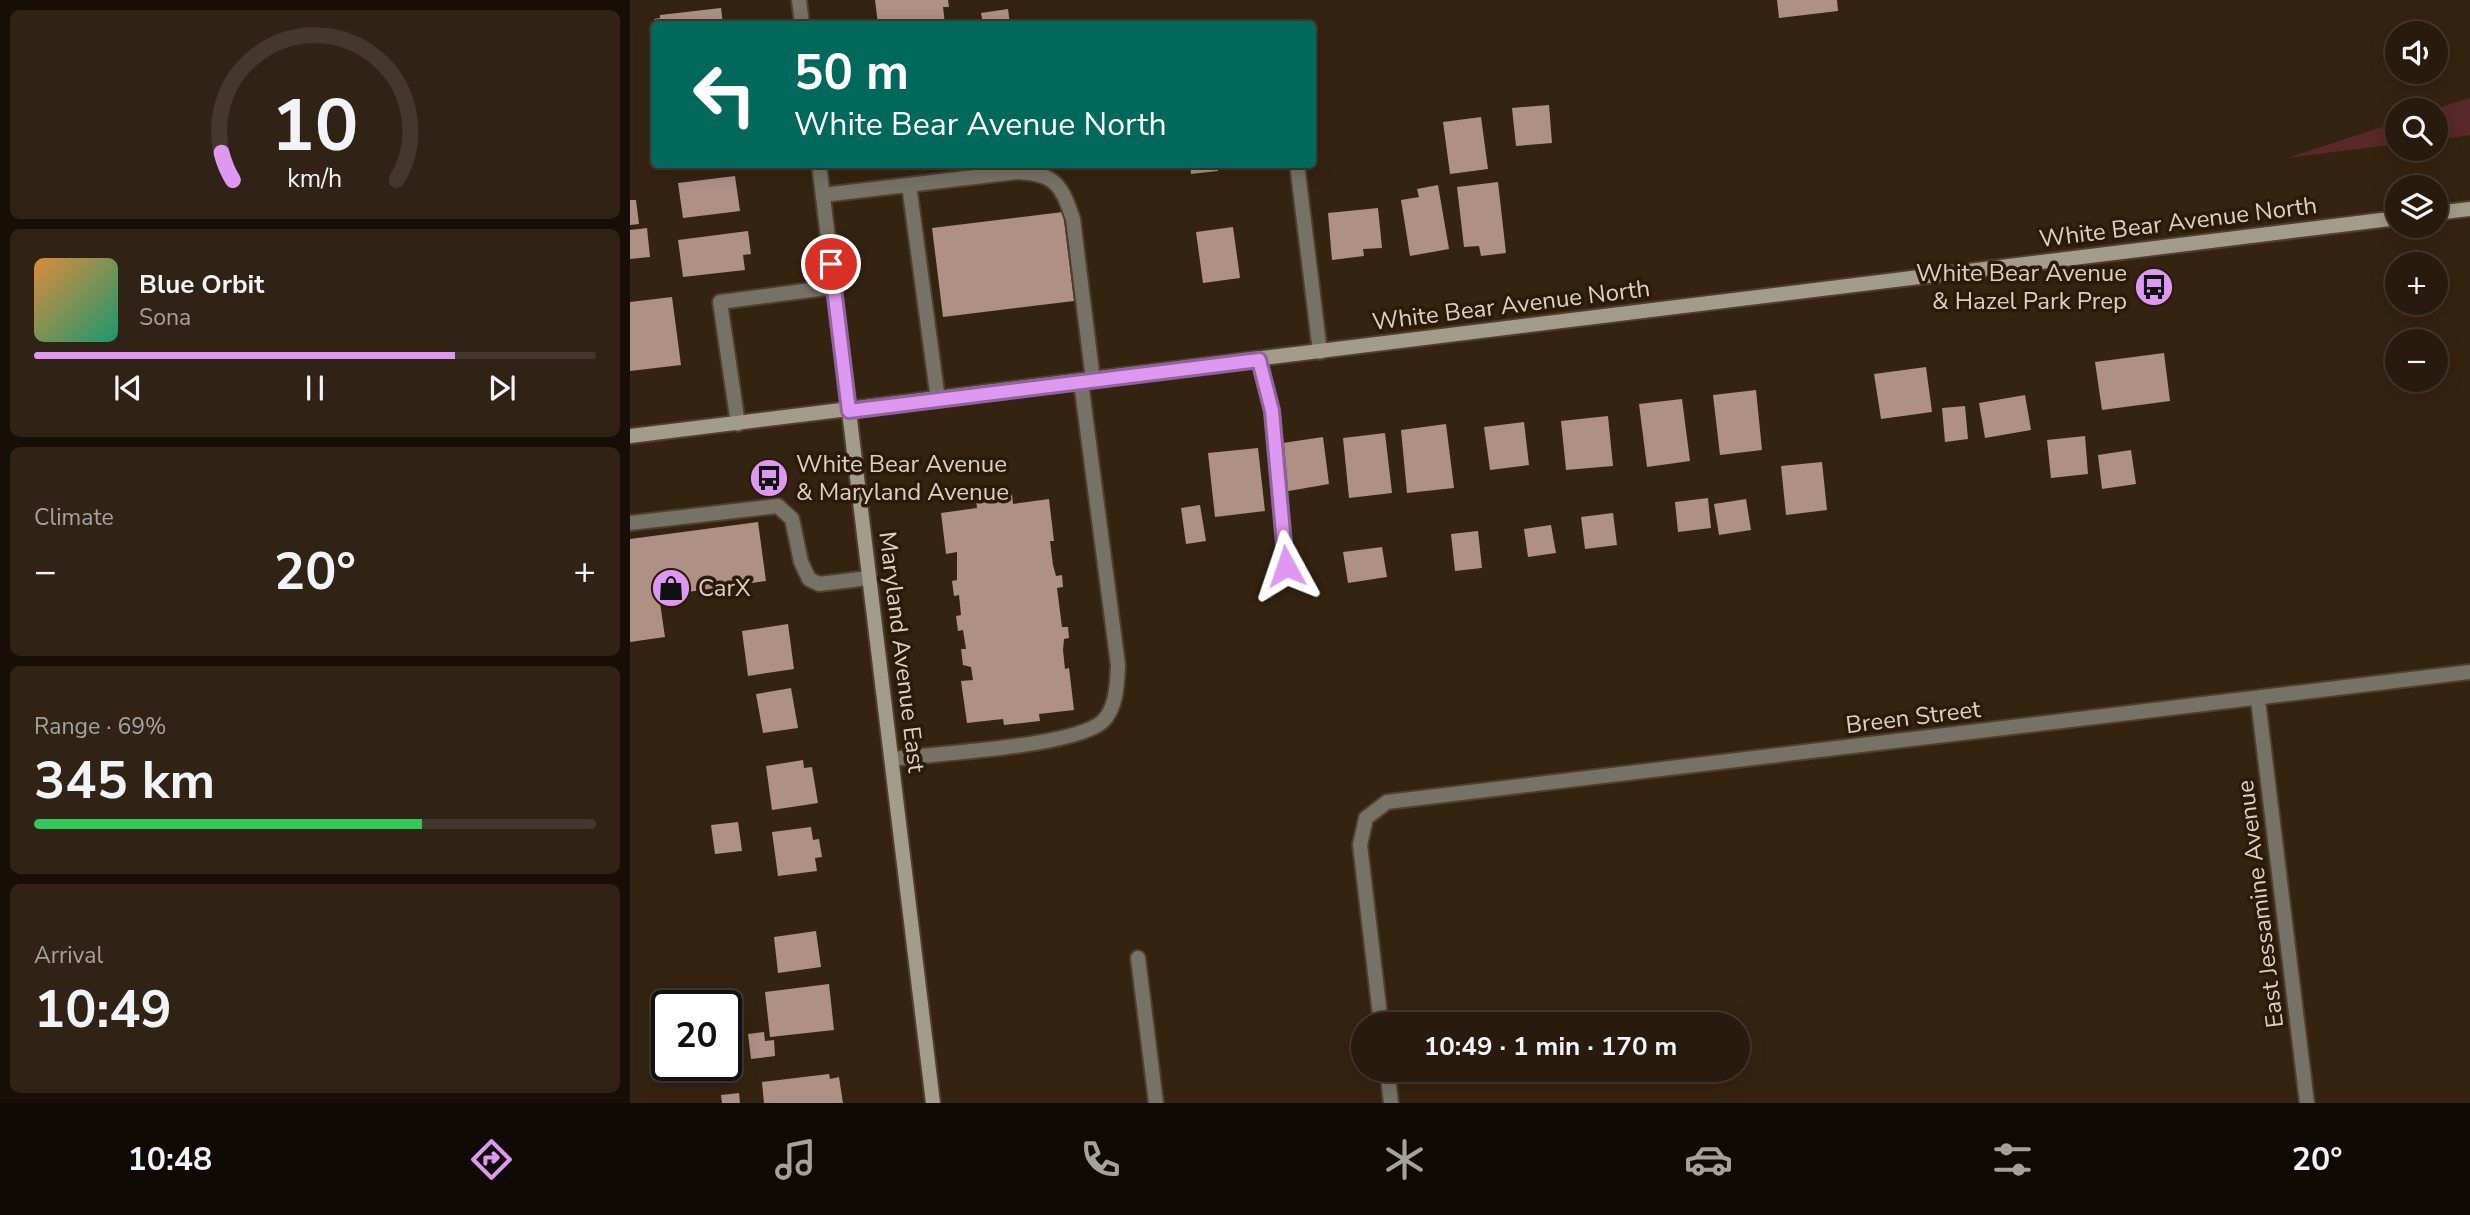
<!DOCTYPE html>
<html lang="en">
<head>
<meta charset="utf-8">
<style>
  :root { --surface:#281a0d; --page:#302316; --text:#f1f3f6; --muted:#a5a19d; --line:#44382e; --accent:#de98f2 }
  body { margin:0; font-family:"Nunito Sans",sans-serif; background:var(--page); color:var(--text); height:100vh; display:flex; flex-direction:column; font-size:26px; white-space:nowrap }
  * { box-sizing:border-box; margin:0 }
  p { font-size:23px; color:var(--muted) }
  .icon { flex:none; width:38px; height:38px; fill:none; stroke:currentColor; stroke-width:2; stroke-linecap:round; stroke-linejoin:round }
  .map { position:relative; flex:1; overflow:hidden }
  .details { display:flex; flex-direction:column; gap:10px; padding:10px; background:#160e07; width:630px }
  .details>* { flex:none }
  .guide { position:absolute; left:21px; top:21px; width:665px; height:147px; border-radius:7px; box-shadow:0 4px 18px #0003,0 0 0 2px var(--line); background:#00695c; color:#fff; overflow:hidden }
  .fabs { position:absolute; left:1755px; top:21px; display:grid; gap:14px }
  .fabs a { display:grid; place-items:center; width:63px; height:63px; border-radius:50%; background:var(--surface); box-shadow:0 4px 18px #0003,0 0 0 2px var(--line); font-size:35px }
  .speed { position:absolute; left:21px; top:990px; display:flex; gap:14px; font-size:35px; font-weight:700; text-align:center }
  .speed>* { display:grid; place-content:center; width:91px; height:91px; border-radius:50%; background:var(--surface); box-shadow:0 4px 18px #0003,0 0 0 2px var(--line); line-height:1 }
  .speed .limit { border:4px solid #111; border-radius:10px; background:#fff; color:#111 }
  .pin { position:absolute; display:grid; place-items:center; width:60px; height:60px; color:#fff; margin:-30px; border:4px solid #fff; border-radius:50%; box-shadow:0 2px 7px #0007 }
  .me { position:absolute; width:77px; margin:-38px; rotate:355deg; stroke-linejoin:round; filter:drop-shadow(0 0 5px #0008) }
  .turn { display:flex; align-items:center; gap:24px; height:147px; padding:0 28px; font-size:32px }
  .turn .icon { width:91px; height:91px; stroke-width:2.5 }
  .turn b { display:block; font-size:49px; line-height:60px }
  .big { font-size:52px; font-weight:700; line-height:1.1 }
  .details .tile { flex:1; display:flex; flex-direction:column; justify-content:center; gap:10px; min-width:0; padding:0 24px; border-radius:10px; background:var(--page) }
  .details .dial { align-items:center; gap:0 }
  .dial svg { height:182px; overflow:visible; fill:none; stroke:var(--line); stroke-width:7; stroke-linecap:round; text-anchor:middle }
  .dial text { fill:var(--text); stroke:none }
  .song { display:flex; align-items:center; gap:21px }
  .cover { width:84px; height:84px; border-radius:10px; background:linear-gradient(135deg,hsl(30 70% 55%),hsl(160 70% 35%)) }
  .played { height:7px; border-radius:4px; background:linear-gradient(90deg,var(--accent) 75%,var(--line) 75%) }
  .keys { display:flex; justify-content:space-around; direction:ltr }
  .heat { display:flex; justify-content:space-between; align-items:center; font-size:38px; direction:ltr }
  .charge { height:10px; border-radius:5px; background:linear-gradient(90deg,#34c759 69%,var(--line) 0) }
  .trip { position:absolute; left:721px; top:1012px; width:399px; height:70px; border-radius:35px; background:var(--surface); box-shadow:0 4px 18px #0003,0 0 0 2px var(--line); font-weight:700; line-height:70px; text-align:center }
  .menu { display:flex; height:112px; justify-content:space-around; align-items:center; background:#100a05; color:var(--muted) }
  .menu .icon { width:49px; height:49px }
  .menu .current { color:var(--accent) }
  .menu b { font-size:32px; color:var(--text) }
  main { display:flex; flex:1; min-height:0 }
  .map>svg:first-child { display:block }
  .green { fill:#5a2828 }
  .building { fill:#ae9084 }
  .lines { fill:none; stroke-linecap:round; stroke-linejoin:round }
  .service-casing { stroke:#503f2e; stroke-width:18 }
  .minor-casing { stroke:#503f2e; stroke-width:18 }
  .secondary-casing { stroke:#503f2e; stroke-width:18 }
  .service { stroke:#777266; stroke-width:14 }
  .minor { stroke:#777266; stroke-width:14 }
  .secondary { stroke:#a49c8a; stroke-width:14 }
  .route-casing { stroke:#90639d; stroke-width:18 }
  .route { stroke:#de98f2; stroke-width:12 }
  .labels { text-anchor:middle; stroke-width:7; stroke-linejoin:round; paint-order:stroke }
  .street-label { font-size:24px; fill:#dcd0c5; stroke:#2b1a08 }
  .poi-label { font-size:24px; fill:#dcd0c5; stroke:#2b1a08; text-anchor:start }
</style>
</head>
<body>
<main>
<section class="details">
<div class="tile dial"><svg viewBox="0 0 100 80">
<path d="M14 69A42 42 0 1 1 86 69"/>
<path d="M14 69A42 42 0 0 1 9 57" stroke="#de98f2"/>
<text x="50" y="56" font-size="32" font-weight="700">10</text>
<text x="50" y="72" font-size="11">km/h</text>
</svg></div>
<div class="tile">
<div class="song"><i class="cover"></i><div><b>Blue Orbit</b><p>Sona</p></div></div>
<div class="played"></div>
<div class="keys"><svg class="icon" aria-label="previous" viewBox="0 0 24 24"><path d="M18 5L8 12l10 7zM5 5v14"/></svg><svg class="icon" aria-label="pause" viewBox="0 0 24 24"><path d="M8 5v14M16 5v14"/></svg><svg class="icon" aria-label="next" viewBox="0 0 24 24"><path d="M6 5l10 7-10 7zM19 5v14"/></svg></div>
</div>
<div class="tile"><p>Climate</p>
<div class="heat"><a>−</a><b class="big">20°</b><a>+</a></div>
</div>
<div class="tile"><p>Range · 69%</p><b class="big">345 km</b><div class="charge"></div></div>
<div class="tile"><p>Arrival</p><b class="big">10:49</b></div>
</section>
<div class="map">
<svg width="1840" height="1103" viewBox="0 0 1840 1103">
  <rect width="100%" height="100%" fill="#352311"/>
  <path class="green" d="M1840,98V135L1806,140V110H1802Z
    M1767,122V144L1657,158Z"/>
  <path class="building" d="M245,0H318L319,7H313L315,24H248Z
    M1147,0H1207L1208,11L1149,18Z
    M91,8L93,24H25L24,19L30,18V15Z
    M378,9L380,24H353L351,13Z
    M919,105L922,143L886,146L882,108Z
    M851,117L858,169L820,174L813,122Z
    M560,164H587L588,171L561,174Z
    M105,176L110,211L53,218L48,183Z
    M868,182L876,253L851,256L849,246L834,247L827,187Z
    M808,185L819,249L780,256L771,200L789,197L787,189Z
    M0,200H6L9,224L0,225Z
    M748,208L752,248L733,249L734,256L702,260L698,213Z
    M433,212L444,301L313,317L302,228Z
    M603,227L610,278L573,283L566,232Z
    M17,228L20,257L0,259V230Z
    M118,231L121,254L113,255L115,270L53,277L48,240Z
    M42,297L51,365L0,371V302Z
    M1534,353L1540,401L1472,410L1465,362Z
    M1296,367L1302,412L1251,419L1244,374Z
    M1126,390L1132,450L1090,455L1083,395Z
    M1395,395L1401,430L1355,438L1349,403Z
    M1052,399L1060,461L1017,467L1009,404Z
    M1335,406L1338,439L1315,442L1312,408Z
    M978,416L983,466L936,470L931,421Z
    M894,422L899,465L860,470L854,427Z
    M816,424L824,488L777,493L771,430Z
    M755,433L762,493L719,498L713,438Z
    M1455,436L1458,474L1421,478L1417,440Z
    M693,437L699,484L653,492L646,444Z
    M628,448L635,511L585,517L578,453Z
    M1501,450L1506,484L1472,489L1468,455Z
    M1192,462L1197,510L1156,515L1151,466Z
    M382,494L383,504L419,499L424,541H420L423,565L426,576L432,575L433,587L427,588L432,627H438L439,638L434,639L433,650L435,669L439,668L444,710L409,714L410,721L374,725L373,719L337,723L331,681L343,680L341,667L333,665L331,649H336L333,630L328,631L326,616L331,615L329,595L324,596L322,581L327,580V552L316,554L311,513L347,508L346,499Z
    M1078,498L1081,528L1048,532L1045,502Z
    M1116,499L1121,530L1089,535L1084,504Z
    M570,505L576,541L556,544L551,508Z
    M983,513L987,545L955,549L951,517Z
    M128,522L136,581L29,596L35,637L0,642V539Z
    M921,525L926,553L898,557L894,529Z
    M848,531L852,568L825,571L821,534Z
    M752,547L757,577L718,583L713,552Z
    M158,624L164,669L118,676L112,631Z
    M161,688L168,728L133,733L126,694Z
    M173,760L174,768L182,767L188,803L142,810L136,766Z
    M108,822L112,851L85,854L81,825Z
    M181,827L183,840L189,839L192,857L185,858L187,871L148,876L142,832Z
    M186,931L191,967L148,973L144,937Z
    M199,984L204,1030L140,1037L135,992Z
    M134,1032L135,1041L144,1040L145,1056L121,1059L118,1034Z
    M199,1074L200,1079L209,1077L213,1103H134L132,1082Z
    M109,1093L110,1103H92L91,1095Z"/>
  <g class="lines">
    <g class="service-casing">
      <path id="service" d="M279,185L308,400
        M193,195L388,172C426,174 431,185 443,219L463,380
        M629,360L642,411L656,566
        M108,424L90,302L204,287
        M0,523L148,506L162,519L171,562L179,579L189,584L239,578
        M263,759C306,753 446,747 473,721C487,707 487,683 488,665L451,382
        M508,958L526,1103"/>
    </g>
    <g class="minor-casing">
      <path id="minor" d="M169,0L172,24
        M189,164L219,411
        M667,164L690,352
        M1628,700L1677,1103
        M751,1024L730,845L736,818L757,802L1840,672
        M757,1069L761,1103"/>
    </g>
    <g class="secondary-casing">
      <path id="secondary" d="M1806,213L1840,209
        M219,411L303,1103
        M0,436L1768,218"/>
    </g>
    <use href="#service" class="service"/>
    <use href="#minor" class="minor"/>
    <use href="#secondary" class="secondary"/>
  </g>
  <g class="lines">
    <g class="route-casing">
      <path id="route" d="M201,264L219,411L629,360L642,411L656,566"/>
    </g>
    <use href="#route" class="route"/>
  </g>
  <defs>
    <g id="bus-disc" transform="scale(2.0125)"><circle r="9.5" fill="#de98f2" stroke="#2b1a08"/><path d="M-5-6H5V4H4V6H2V4H-2V6H-4V4H-5ZM-3.5-4V0h7V-4ZM-3.5 1.2v1.5H-2V1.2ZM2 1.2v1.5H3.5V1.2Z" fill="#111"/></g>
    <g id="shop-disc" transform="scale(2.0125)"><circle r="9.5" fill="#de98f2" stroke="#2b1a08"/><path d="M-5-2.5h2.3a2.7 3.5 0 0 1 5.4 0H5L5.5 6h-11ZM-1.5-2.5h3a1.5 2.3 0 0 0-3 0Z" fill="#111"/></g>
  </defs>
  <g fill-rule="evenodd">
    <use href="#bus-disc" x="1524" y="287"/>
    <use href="#bus-disc" x="139" y="478"/>
    <use href="#shop-disc" x="41" y="588"/>
  </g>
  <g class="labels">
    <g class="street-label">
      <text transform="translate(1548 222) rotate(-7)" y="8">White Bear Avenue North</text>
      <text transform="translate(881 305) rotate(-7)" y="8">White Bear Avenue North</text>
      <text transform="translate(272 652) rotate(83)" y="8">Maryland Avenue East</text>
      <text transform="translate(1283 717) rotate(-7)" y="8">Breen Street</text>
      <text transform="translate(1630 904) rotate(-97)" y="8">East Jessamine Avenue</text>
    </g>
    <g class="poi-label">
      <text x="1497" y="281" text-anchor="end">White Bear Avenue<tspan x="1497" dy="28">&amp; Hazel Park Prep</tspan></text>
      <text x="166" y="472">White Bear Avenue<tspan x="166" dy="28">&amp; Maryland Avenue</tspan></text>
      <text x="68" y="596">CarX</text>
    </g>
  </g>
</svg>
<div class="fabs">
<a><svg class="icon" aria-label="sound" viewBox="0 0 24 24"><path d="M4 9h4l5-4v14l-5-4H4zM17 9q2 3 0 6"/></svg></a>
<a><svg class="icon" aria-label="search" viewBox="0 0 24 24"><circle cx="10" cy="10" r="6"/><path d="M15 15l6 6"/></svg></a>
<a><svg class="icon" aria-label="layers" viewBox="0 0 24 24"><path d="M12 4l9 5-9 5-9-5zM3 14l9 5 9-5"/></svg></a>
<a>+</a>
<a>−</a>
</div>
<div class="speed"><div class="limit">20</div></div>
<div class="pin" style="left:201px;top:264px;background:#d93025"><svg class="icon" aria-label="arrive" viewBox="0 0 24 24"><path d="M6 21V4h12l-3 4 3 4H6"/></svg></div>
<svg class="me" style="left:656px;top:566px" viewBox="-20 -20 40 40"><path d="M0-17L14 15 0 8-14 15z" fill="#de98f2" stroke="#fff" stroke-width="4"/></svg>
<div class="trip">10:49 · 1 min · 170 m</div>
<div class="guide">
<div class="turn"><svg class="icon" aria-label="left" viewBox="0 0 24 24"><path d="M17 20v-9H6M10 6l-5 5 5 5"/></svg><div><b>50 m</b>White Bear Avenue North</div></div>
</div>
</div>
</main>
<nav class="menu">
<b>10:48</b>
<svg class="icon current" aria-label="directions" viewBox="0 0 24 24"><path d="M12 3l9 9-9 9-9-9zM9 14v-3h6M13 9l2 2-2 2"/></svg>
<svg class="icon" aria-label="music" viewBox="0 0 24 24"><path d="M9 18V5l10-2v13"/><circle cx="6" cy="18" r="3"/><circle cx="16" cy="16" r="3"/></svg>
<svg class="icon" aria-label="phone" viewBox="0 0 24 24"><path d="M5 4h4l2 5-3 2q2 4 5 5l2-3 5 2v4C11 20 4 13 5 4z"/></svg>
<svg class="icon" aria-label="climate" viewBox="0 0 24 24"><path d="M12 3v18M4 7l16 10M4 17L20 7"/></svg>
<svg class="icon" aria-label="car" viewBox="0 0 24 24"><path d="M5 17H2v-5l4-1 3-4h7l3 4 3 1v5h-3M9 17h6M6 11h13"/><circle cx="7" cy="17" r="2"/><circle cx="17" cy="17" r="2"/></svg>
<svg class="icon" aria-label="filters" viewBox="0 0 24 24"><path d="M4 7h16M4 17h16"/><circle cx="9" cy="7" r="2"/><circle cx="15" cy="17" r="2"/></svg>
<b>20°</b>
</nav>
</body>
</html>
